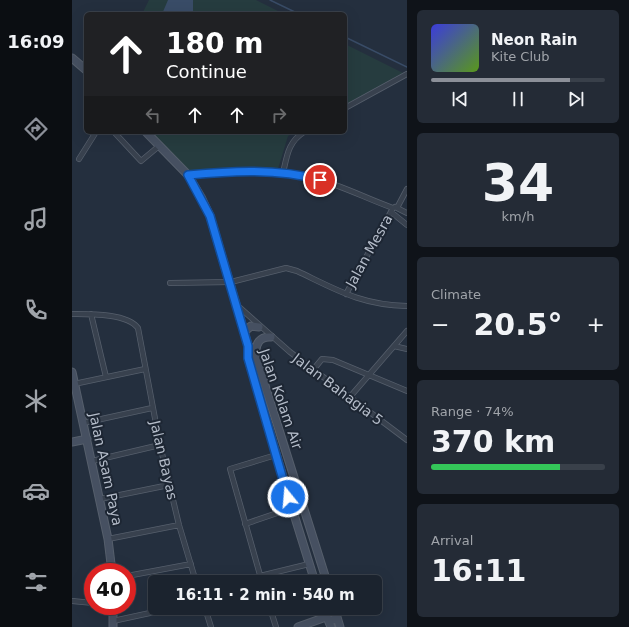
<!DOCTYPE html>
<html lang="en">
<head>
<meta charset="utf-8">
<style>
  :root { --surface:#1b232e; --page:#242b36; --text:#f1f3f6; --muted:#a0a4aa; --line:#39404a; --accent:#8c9099 }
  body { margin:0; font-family:"DejaVu Sans",sans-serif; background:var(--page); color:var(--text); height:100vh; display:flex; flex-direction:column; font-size:15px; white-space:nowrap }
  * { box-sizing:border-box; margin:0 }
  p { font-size:13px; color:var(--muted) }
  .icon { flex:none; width:22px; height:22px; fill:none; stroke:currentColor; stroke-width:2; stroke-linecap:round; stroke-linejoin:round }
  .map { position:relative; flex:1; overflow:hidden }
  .panel { display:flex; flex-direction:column; gap:10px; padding:10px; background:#0f1319; width:222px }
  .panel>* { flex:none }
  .banner { position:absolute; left:12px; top:12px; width:263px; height:122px; border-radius:6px; box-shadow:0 4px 16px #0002,0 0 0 1px var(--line); background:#202124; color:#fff; overflow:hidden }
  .speed { position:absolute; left:12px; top:563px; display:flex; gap:8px; font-size:20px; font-weight:700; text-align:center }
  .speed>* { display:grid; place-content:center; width:52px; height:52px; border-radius:50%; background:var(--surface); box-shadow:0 4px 16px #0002,0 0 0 1px var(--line); line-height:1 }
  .speed .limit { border:6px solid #d22; background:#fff; color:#111 }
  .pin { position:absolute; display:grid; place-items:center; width:34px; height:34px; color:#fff; margin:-17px; border:2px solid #fff; border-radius:50%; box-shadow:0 1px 4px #0007 }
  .me { position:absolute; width:44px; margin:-22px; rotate:343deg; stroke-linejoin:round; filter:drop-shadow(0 0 3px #0008) }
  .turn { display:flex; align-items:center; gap:14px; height:84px; padding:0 16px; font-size:18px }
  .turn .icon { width:52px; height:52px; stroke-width:2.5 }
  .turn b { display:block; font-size:28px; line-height:34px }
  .lanes { display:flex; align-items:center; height:38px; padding:0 16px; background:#0003; justify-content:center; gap:20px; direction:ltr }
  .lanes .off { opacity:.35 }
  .big { font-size:30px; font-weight:700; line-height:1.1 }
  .panel .widget { flex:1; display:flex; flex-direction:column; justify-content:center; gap:6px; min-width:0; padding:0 14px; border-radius:6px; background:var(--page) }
  .panel .dial { align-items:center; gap:0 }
  .dial b { font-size:52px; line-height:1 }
  .song { display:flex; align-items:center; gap:12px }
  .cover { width:48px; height:48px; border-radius:6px; background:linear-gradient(135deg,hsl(240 70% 55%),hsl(90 70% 35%)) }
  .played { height:4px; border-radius:2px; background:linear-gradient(90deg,var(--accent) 80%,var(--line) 80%) }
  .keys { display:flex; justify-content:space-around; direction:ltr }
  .heat { display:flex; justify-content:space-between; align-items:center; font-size:22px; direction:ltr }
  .charge { height:6px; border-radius:3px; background:linear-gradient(90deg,#34c759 74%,var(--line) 0) }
  .trip { position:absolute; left:76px; top:575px; width:234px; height:40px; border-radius:6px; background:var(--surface); box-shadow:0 4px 16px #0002,0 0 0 1px var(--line); font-weight:700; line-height:40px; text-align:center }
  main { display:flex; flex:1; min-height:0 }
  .tabs { display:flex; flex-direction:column; width:72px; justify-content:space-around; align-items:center; background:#0b0e12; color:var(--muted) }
  .tabs .icon { width:28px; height:28px }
  .tabs .on { color:var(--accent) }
  .tabs b { font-size:18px; color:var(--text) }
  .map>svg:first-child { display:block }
  .green { fill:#263c3f }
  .water { fill:#394c67 }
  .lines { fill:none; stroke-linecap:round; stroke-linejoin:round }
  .stream { stroke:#394c67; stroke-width:1.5 }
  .street-casing { stroke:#565f6c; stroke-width:6 }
  .secondary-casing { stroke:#565f6c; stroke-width:9 }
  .street { stroke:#38414e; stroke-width:4.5 }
  .secondary { stroke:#465061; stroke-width:7 }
  .route-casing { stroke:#114b97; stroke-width:10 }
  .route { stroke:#1a73e8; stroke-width:7 }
  .labels { text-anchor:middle; stroke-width:4; stroke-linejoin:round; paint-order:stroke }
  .street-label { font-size:14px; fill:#b4bcc9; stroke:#1d2633 }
</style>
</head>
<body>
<main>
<nav class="tabs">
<b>16:09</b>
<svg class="icon on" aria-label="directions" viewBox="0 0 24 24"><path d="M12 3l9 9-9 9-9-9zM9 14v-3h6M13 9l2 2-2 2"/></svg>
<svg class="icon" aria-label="music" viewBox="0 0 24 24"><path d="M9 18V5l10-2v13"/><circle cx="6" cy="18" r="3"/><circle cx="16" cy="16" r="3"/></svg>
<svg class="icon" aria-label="phone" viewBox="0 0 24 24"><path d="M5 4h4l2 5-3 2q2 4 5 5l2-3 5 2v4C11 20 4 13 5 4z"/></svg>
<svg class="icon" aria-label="climate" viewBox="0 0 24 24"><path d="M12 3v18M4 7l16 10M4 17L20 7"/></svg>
<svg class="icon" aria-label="car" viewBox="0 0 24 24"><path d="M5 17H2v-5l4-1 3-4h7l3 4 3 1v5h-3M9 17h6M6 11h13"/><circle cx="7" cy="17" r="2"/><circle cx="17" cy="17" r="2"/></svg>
<svg class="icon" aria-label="filters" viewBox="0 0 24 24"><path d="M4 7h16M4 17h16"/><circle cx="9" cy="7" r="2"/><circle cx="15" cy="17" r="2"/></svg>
</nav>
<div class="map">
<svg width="335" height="627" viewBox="0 0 335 627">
  <rect width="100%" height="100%" fill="#242f3e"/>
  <path class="green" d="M77,0H184L212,14H70Z
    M273,44L331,73L273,105Z
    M79,132H223L216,136L206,169L115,171Z"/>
  <path class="water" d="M96,0H121V14H90Z"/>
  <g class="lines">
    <path class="stream" d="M198,0L227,14
      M273,37L335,67"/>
    <g class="street-casing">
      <path id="street" d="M273,108L335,74
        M42,132L69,161L87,146
        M7,159L24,132
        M211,173C215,156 216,142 232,132
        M116,175C155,171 199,168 238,177C267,184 293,198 321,208
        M323,207L335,213
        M321,208L326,206L335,189
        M319,212L335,225
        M98,283L159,282L214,268L225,271C265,290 289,305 335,306
        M274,294L321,208
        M166,306L218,352L335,440
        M0,314C17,314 55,313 66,328L88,445L107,525L124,582
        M19,314L34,377
        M322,346L335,349
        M241,370L250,359L261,360L335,391
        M2,384L73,369
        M277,398L335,331
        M11,423L80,408
        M20,461L88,445
        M28,499L97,485
        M173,524L220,508
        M36,539L107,525
        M55,576L119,564
        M188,576L237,564
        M190,582L158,469L204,455
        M0,601L21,603
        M133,608L139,627
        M198,608L204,627
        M41,621L101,608"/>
    </g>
    <g class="secondary-casing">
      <path id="secondary" d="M0,58L14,70
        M74,132L116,175L129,197L138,216L176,345V358L220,508L243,582
        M172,332L179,326L187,327
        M176,345L182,351L185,360L255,582
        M184,354C183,344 188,336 199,337
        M0,372L36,539L40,572
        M0,442L15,439
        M41,606V627
        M265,617L268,627
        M257,620H261L265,617V612L262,609L256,610L254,615L259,627
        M226,627L254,617"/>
    </g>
    <use href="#street" class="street"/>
    <use href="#secondary" class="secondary"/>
  </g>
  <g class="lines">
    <g class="route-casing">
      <path id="route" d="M216,497L176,358V346L138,216L116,175C158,171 206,168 248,180"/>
    </g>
    <use href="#route" class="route"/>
  </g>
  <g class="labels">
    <g class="street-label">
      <text transform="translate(297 251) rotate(-61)" y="5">Jalan Mesra</text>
      <text transform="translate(266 389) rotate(37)" y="5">Jalan Bahagia 5</text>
      <text transform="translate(209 399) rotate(71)" y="5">Jalan Kolam Air</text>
      <text transform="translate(92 460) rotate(77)" y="5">Jalan Bayas</text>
      <text transform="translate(34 469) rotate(78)" y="5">Jalan Asam Paya</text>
    </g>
  </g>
</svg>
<div class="speed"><div class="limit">40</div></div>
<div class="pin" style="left:248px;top:180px;background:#d93025"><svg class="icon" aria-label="arrive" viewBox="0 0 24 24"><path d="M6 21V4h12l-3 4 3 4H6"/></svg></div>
<svg class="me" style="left:216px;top:497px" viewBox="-20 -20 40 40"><circle r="17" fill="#1a73e8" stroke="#fff" stroke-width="3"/><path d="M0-11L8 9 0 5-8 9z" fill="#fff"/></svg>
<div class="trip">16:11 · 2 min · 540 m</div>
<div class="banner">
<div class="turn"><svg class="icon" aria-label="ahead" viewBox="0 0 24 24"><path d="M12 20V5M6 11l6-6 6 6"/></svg><div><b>180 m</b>Continue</div></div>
<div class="lanes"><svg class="icon off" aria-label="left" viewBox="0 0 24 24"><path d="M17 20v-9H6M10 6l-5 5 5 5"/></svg><svg class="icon" aria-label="ahead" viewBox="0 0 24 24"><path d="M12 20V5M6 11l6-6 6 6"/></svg><svg class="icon" aria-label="ahead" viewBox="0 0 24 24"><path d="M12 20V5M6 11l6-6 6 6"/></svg><svg class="icon off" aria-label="right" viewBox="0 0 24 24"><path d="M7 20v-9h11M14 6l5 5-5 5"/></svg></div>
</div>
</div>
<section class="panel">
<div class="widget">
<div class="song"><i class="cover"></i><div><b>Neon Rain</b><p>Kite Club</p></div></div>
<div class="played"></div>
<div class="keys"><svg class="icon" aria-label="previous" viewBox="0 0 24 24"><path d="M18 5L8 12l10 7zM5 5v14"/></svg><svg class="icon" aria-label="pause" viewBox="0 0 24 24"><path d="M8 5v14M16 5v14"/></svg><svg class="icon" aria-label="next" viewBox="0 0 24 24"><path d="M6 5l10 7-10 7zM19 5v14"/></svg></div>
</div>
<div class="widget dial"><b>34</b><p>km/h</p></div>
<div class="widget"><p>Climate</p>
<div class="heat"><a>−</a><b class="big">20.5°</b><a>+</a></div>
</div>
<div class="widget"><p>Range · 74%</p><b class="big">370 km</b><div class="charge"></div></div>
<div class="widget"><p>Arrival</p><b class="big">16:11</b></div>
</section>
</main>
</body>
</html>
